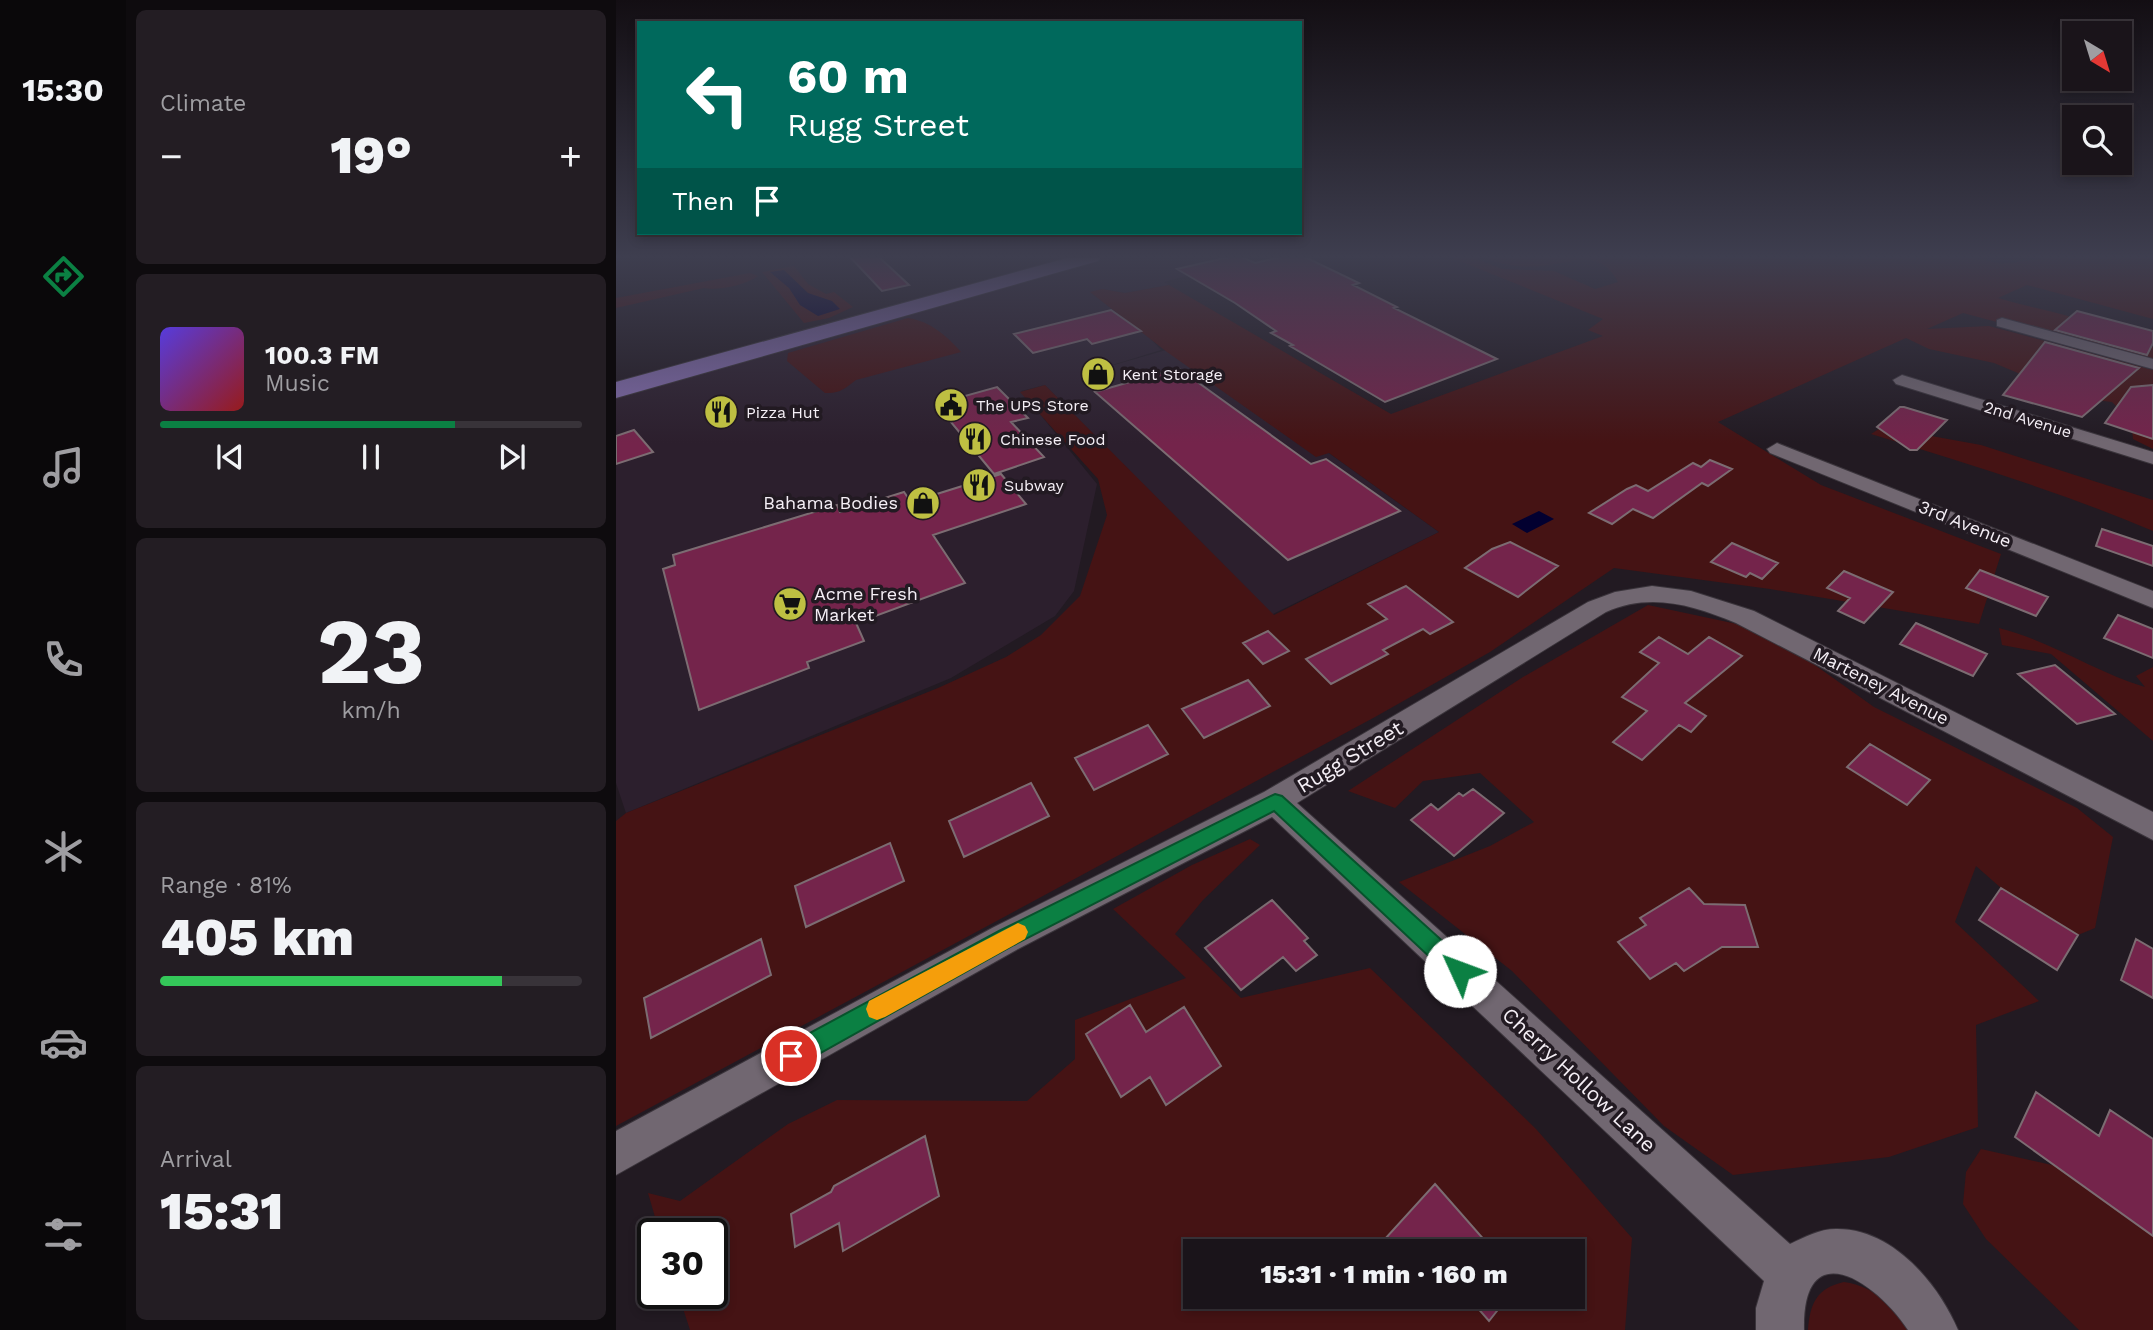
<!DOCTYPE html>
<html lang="en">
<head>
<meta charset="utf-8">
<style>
  :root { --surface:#1a141a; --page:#231d23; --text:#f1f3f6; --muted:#9f9ea2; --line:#383339; --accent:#0b8043 }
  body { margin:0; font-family:"Work Sans",sans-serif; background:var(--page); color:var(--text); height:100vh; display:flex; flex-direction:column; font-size:26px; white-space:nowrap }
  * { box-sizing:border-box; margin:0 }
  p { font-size:23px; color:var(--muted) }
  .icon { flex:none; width:38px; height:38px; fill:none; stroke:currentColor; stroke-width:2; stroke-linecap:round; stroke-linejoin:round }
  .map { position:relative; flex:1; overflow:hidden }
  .side { display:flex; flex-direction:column; gap:10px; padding:10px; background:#0e0b0e; width:490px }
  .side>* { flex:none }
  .hud { position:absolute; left:21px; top:21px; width:665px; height:214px; border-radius:0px; box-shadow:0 4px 10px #0003,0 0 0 2px var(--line); background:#00695c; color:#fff; overflow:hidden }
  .needle { width:46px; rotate:142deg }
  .controls { position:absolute; left:1446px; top:21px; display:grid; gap:14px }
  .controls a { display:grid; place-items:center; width:70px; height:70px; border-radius:0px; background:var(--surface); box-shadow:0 4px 10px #0003,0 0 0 2px var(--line); font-size:35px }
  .speed { position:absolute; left:21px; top:1218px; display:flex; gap:14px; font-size:35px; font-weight:700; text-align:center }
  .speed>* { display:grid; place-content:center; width:91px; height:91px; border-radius:50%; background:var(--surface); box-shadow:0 4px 10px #0003,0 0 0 2px var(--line); line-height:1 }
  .speed .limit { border:4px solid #111; border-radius:10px; background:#fff; color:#111 }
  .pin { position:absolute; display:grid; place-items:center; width:60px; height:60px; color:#fff; margin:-30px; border:4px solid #fff; border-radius:50%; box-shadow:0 2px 7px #0007 }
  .me { position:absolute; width:77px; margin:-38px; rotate:313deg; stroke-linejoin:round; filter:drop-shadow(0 0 5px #0008) }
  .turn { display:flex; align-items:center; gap:24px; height:147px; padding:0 35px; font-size:32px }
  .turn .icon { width:91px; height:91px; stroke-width:2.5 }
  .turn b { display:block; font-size:49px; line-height:60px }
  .then { display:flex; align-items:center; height:66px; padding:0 35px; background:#0003; gap:14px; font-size:26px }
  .big { font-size:52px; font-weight:800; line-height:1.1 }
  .side .card { flex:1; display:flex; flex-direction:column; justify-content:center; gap:10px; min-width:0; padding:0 24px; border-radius:10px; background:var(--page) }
  .side .dial { align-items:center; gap:0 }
  .dial b { font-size:91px; line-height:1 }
  .song { display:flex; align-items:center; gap:21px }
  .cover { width:84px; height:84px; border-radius:10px; background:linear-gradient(135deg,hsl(250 70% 55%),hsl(0 70% 35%)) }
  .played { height:7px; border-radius:4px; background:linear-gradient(90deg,var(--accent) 70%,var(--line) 70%) }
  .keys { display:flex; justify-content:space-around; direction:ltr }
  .heat { display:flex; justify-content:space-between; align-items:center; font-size:38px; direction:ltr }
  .charge { height:10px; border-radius:5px; background:linear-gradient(90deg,#34c759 81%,var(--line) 0) }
  .trip { position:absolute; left:567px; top:1239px; width:402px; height:70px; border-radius:0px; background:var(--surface); box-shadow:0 4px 10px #0003,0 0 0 2px var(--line); font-weight:800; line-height:70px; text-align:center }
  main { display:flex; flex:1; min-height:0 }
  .tab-bar { display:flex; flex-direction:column; width:126px; justify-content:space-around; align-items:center; background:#0a080a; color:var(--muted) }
  .tab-bar .icon { width:49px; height:49px }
  .tab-bar .current { color:var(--accent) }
  .tab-bar b { font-size:32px; color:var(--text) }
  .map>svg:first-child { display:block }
  .built { fill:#2c1f2d }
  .green { fill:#451314; fill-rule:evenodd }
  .water { fill:#020030 }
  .building { fill:#74244b; stroke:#7c6c72; stroke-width:2 }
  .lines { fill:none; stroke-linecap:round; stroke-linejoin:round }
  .street-casing { stroke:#3a343b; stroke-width:2 }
  .primary-casing { stroke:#3a343b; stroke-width:2 }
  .street { fill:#716771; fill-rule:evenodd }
  .primary { fill:#806aa8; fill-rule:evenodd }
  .route { fill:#0b8043; stroke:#07532c; stroke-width:2 }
  .slow { fill:#f59e0b }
  .labels { text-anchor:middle; stroke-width:7; stroke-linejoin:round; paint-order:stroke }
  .far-poi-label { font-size:16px; fill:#f5eff6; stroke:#221a22; text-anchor:start }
  .far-street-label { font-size:16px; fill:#f5eff6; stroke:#221a22 }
  .poi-label { font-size:18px; fill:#f5eff6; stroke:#221a22; text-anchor:end }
  .street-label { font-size:18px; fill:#f5eff6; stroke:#221a22 }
  .near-street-label { font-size:21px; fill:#f5eff6; stroke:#221a22 }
</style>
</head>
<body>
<main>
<nav class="tab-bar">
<b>15:30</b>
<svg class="icon current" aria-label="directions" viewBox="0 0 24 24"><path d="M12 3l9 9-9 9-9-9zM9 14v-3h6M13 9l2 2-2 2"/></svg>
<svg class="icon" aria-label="music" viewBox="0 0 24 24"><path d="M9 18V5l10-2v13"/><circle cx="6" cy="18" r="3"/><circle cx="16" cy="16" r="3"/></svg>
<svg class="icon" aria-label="phone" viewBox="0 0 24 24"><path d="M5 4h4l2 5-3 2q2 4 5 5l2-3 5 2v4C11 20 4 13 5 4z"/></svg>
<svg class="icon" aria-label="climate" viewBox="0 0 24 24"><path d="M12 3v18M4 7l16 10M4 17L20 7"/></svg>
<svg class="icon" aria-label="car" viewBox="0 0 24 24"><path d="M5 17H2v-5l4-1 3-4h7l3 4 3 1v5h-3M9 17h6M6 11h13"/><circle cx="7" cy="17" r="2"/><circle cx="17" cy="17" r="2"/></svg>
<svg class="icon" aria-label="filters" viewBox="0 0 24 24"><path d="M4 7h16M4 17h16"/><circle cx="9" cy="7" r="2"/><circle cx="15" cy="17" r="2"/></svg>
</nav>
<section class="side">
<div class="card"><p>Climate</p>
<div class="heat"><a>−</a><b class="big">19°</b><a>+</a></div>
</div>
<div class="card">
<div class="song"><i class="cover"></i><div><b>100.3 FM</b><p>Music</p></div></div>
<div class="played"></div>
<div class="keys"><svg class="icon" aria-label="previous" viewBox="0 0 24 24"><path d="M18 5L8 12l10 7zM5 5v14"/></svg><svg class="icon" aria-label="pause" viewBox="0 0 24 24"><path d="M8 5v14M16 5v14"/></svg><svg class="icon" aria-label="next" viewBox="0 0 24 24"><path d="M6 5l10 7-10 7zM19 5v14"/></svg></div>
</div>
<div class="card dial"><b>23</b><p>km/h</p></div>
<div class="card"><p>Range · 81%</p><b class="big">405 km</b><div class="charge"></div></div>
<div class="card"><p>Arrival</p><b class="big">15:31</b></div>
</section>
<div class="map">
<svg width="1537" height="1330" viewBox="0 0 1537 1330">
  <rect width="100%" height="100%" fill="#221a22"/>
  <path class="built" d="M475,257H604L585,261L597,269L548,282L553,285L509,293L486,289L475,293L528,332L545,350L477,371L550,350L713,453L823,532L655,615L429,385L405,391L481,484L458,591L439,616L335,678L10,813L0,783V383L5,389Z"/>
  <path class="green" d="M834,257H856L886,269L938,271L979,289L1002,282C984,248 956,263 926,266C906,268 885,265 867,257H1354L1386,264L1437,257H1537V319L1411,285L1382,298C1411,307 1442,312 1471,322C1494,330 1514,344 1537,347V364L1347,313L1311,329L1373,326L1537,370V449L1517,439L1515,421L1496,402L1461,398L1378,363L1313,349L1290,338L1102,422L1205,485L1385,554L1363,624L1154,589L998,568L874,652L759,717L0,1126V821L10,813L322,688L390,657L425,635L464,596L491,515L482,479L404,392L429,385L658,615L823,532L713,453L700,457L551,352L474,292L486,289L509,293L553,285L775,414L987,336L972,330L987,319Z
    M178,266L192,284L210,294L218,292L237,307L213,318L188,323L146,272Z
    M134,273L142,276C130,285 102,291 88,288L0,308V298Z
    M292,318C314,321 331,336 345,352L240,380C229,388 224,394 209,393L171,361L172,353Z
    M1266,427L1365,445L1537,500V531C1445,492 1350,463 1255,434Z
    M1032,605L1135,627L1196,663L1258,707L1461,808L1497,837L1479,928L1462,935L1385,888L1360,866L1339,922L1423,1001L1360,1025L1362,1127L1273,1157L1117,1175L1048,1126L896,971L783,882L874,846L918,822L864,773L807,781L779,808L732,791L907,677Z
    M1383,628C1435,641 1479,672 1529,687L1520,676L1537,667V741L1435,654L1386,645Z
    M634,839L644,845L587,900L559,934L625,998L754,968L920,1129L1016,1238L1009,1330H74L62,1293H96V1234H44L32,1193L64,1201L172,1124L221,1100L411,1101L459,1059V1020L570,978L497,909L576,865ZM579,1251H957V1297H579Z
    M1365,1149L1537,1188V1330H1463L1370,1239L1347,1204L1350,1172Z
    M1228,1282C1261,1287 1275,1306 1296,1330H1192C1194,1303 1201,1288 1228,1282Z"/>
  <path class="water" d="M168,270L192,293L216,301L224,309L202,316L184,305L173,288L154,272Z
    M923,511L938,519L911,533L896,524Z"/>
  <path class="building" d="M234,257H263L293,285L266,291Z
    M613,257H626L639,263L665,257H689L743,283L737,285L781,307L778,308L881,359L769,402L674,346L677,345L655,333L660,331L619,303L561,269Z
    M495,310L525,331L476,344L471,339L417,353L398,334Z
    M1461,311L1537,331V343L1531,355L1439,330Z
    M1429,342L1523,368L1466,417L1387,395Z
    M562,368L695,464L710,459L784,511L672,560L479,392Z
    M1537,385V439L1489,423L1515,387Z
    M381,387L412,418L395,422L428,457L378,474L320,404Z
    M1284,407H1288L1331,420L1301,450H1294L1261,427Z
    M18,430L37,452L0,464V436Z
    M1094,460L1116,469L1092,486L1086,483L1037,518L1017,509L996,524L973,513L1011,489L1020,485L1032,491L1077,463L1085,467Z
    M385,474L410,504L317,535L349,583L240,623L248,641L191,662L193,668L83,710L47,569L59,565L57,555L221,505L224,512L288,492L295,502Z
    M1486,529L1537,546V566L1480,546Z
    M894,542L942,566L902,597L849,568L876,549Z
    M1116,543L1162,563L1146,579L1134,573L1130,577L1095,562Z
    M1364,570L1432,597L1420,616L1350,588Z
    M1228,571L1277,592L1248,623L1222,611L1234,598L1211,588Z
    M790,586L837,622L814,634L807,629L767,650L772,654L715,684L690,659L771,619L752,604Z
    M1502,615L1537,629V658L1488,638Z
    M1300,623L1371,654L1357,676L1284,644Z
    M652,631L673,651L647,664L627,643Z
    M1043,637L1072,654L1093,637L1126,656L1069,703L1090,716L1075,732L1063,725L1026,760L997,742L1031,711L1006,697L1043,663L1024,652Z
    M1439,665L1499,714L1461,724L1402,674Z
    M632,680L654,706L588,738L566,709Z
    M532,725L552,754L478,790L459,758Z
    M1254,744L1314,780L1291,805L1231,767Z
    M415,783L433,816L348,857L333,821Z
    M857,789L888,813L838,856L795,820L815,804L822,810L843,793L847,796Z
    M274,843L288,881L190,927L179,886Z
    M1073,888L1088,904L1129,905L1142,947H1106L1068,971L1060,963L1034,979L1002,942L1030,925L1024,918Z
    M1385,888L1462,935L1441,970L1363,920Z
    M656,900L692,938L688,941L701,955L680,971L667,957L625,990L589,948Z
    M145,939L155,975L35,1038L28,998Z
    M1520,939L1537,949V998L1505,980Z
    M514,1005L530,1032L568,1007L605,1066L550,1105L534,1077L505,1097L470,1034Z
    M1420,1092L1483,1136L1494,1110L1537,1139V1236L1399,1137Z
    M309,1136L323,1196L227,1251L223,1223L179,1247L175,1214L215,1192L218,1186Z
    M819,1184L878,1251H758Z
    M852,1297H892L873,1321Z"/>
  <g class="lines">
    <g class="street-casing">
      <path id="street" d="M1386,318L1537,359V369L1381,326V320Z
        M1286,375L1537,452V464L1280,384L1277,380Z
        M1161,443L1537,591V608L1154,453L1151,449Z
        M1036,586L1075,591L1138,611L1537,812V840L1120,623C1077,605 1034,592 990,612L681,803L1174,1244C1189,1237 1203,1229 1220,1229C1276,1228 1322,1283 1342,1330H1292C1260,1281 1186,1232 1188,1330H1140V1308L1148,1281L656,817L402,949L0,1175V1131L378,927L648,792L972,602L999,592Z"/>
    </g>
    <g class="primary-casing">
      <path id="primary" d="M455,257H485L482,261L0,398V382Z"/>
    </g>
    <use href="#street" class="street"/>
    <use href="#primary" class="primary"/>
  </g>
  <linearGradient id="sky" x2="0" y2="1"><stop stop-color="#130e13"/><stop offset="0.58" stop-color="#3e3e4f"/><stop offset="1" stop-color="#3e3e4f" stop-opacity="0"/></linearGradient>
  <rect width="1537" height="443" fill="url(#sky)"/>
  <path class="route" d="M659,794L666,796L852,964L855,971L852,979L844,982L837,979L658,811L398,945L183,1065L175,1068L166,1065L163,1056L166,1048L383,931Z"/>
  <path class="slow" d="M402,923L409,926L412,932L409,939L269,1017L261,1020L253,1017L250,1009L253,1001Z"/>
  <defs>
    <g id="shop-disc" transform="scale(1.75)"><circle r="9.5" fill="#bebf42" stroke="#221a22"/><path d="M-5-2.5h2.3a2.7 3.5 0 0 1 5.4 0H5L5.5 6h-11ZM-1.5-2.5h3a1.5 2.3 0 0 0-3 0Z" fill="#111"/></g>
    <g id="civic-disc" transform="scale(1.75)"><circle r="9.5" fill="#bebf42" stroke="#221a22"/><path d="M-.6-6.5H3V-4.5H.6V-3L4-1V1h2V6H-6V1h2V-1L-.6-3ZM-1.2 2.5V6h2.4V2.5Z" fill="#111"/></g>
    <g id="restaurant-disc" transform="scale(1.75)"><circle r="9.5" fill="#bebf42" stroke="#221a22"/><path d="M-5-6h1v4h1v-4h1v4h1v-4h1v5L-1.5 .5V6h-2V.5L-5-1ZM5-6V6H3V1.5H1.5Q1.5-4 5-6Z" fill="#111"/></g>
    <g id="supermarket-disc" transform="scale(1.75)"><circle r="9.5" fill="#bebf42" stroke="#221a22"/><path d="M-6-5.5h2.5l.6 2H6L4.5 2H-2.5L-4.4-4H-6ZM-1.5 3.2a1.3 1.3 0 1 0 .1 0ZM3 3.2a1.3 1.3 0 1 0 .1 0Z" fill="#111"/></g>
  </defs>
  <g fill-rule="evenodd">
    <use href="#shop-disc" x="482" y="374"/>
    <use href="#civic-disc" x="335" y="405"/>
    <use href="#restaurant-disc" x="105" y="412"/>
    <use href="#restaurant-disc" x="359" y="439"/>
    <use href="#restaurant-disc" x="363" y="485"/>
    <use href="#shop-disc" x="307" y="503"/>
    <use href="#supermarket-disc" x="174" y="604"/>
  </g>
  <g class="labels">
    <g class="far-poi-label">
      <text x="506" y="380">Kent Storage</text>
      <text x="360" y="411">The UPS Store</text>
      <text x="130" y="418">Pizza Hut</text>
      <text x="384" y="445">Chinese Food</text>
      <text x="388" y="491">Subway</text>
    </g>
    <g class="far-street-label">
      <text transform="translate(1412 419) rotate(17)" y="6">2nd Avenue</text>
    </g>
    <g class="poi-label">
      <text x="282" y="509">Bahama Bodies</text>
      <text x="198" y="600" text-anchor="start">Acme Fresh<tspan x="198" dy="21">Market</tspan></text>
    </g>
    <g class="street-label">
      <text transform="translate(1349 524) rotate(22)" y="6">3rd Avenue</text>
      <text transform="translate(1265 686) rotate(27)" y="6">Marteney Avenue</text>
    </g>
    <g class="near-street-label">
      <text transform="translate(734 757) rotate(-31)" y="7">Rugg Street</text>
      <text transform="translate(963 1080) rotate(43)" y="7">Cherry Hollow Lane</text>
    </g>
  </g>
</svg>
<div class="controls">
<a><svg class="needle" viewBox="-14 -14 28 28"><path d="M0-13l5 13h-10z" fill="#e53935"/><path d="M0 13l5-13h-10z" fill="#9f9ea2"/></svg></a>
<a><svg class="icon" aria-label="search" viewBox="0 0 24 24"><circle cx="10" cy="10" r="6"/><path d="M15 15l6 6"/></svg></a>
</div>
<div class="speed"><div class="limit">30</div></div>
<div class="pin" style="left:175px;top:1056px;background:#d93025"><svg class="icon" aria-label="arrive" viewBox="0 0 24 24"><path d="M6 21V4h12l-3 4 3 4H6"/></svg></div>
<svg class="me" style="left:844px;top:971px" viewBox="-20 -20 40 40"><circle r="19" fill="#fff"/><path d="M0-13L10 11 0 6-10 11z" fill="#0b8043"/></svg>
<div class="trip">15:31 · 1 min · 160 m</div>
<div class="hud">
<div class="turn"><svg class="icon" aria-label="left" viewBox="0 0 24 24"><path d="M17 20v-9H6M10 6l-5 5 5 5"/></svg><div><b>60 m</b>Rugg Street</div></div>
<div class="then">Then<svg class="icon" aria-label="arrive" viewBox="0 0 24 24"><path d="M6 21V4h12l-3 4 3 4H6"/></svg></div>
</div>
</div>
</main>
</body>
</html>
